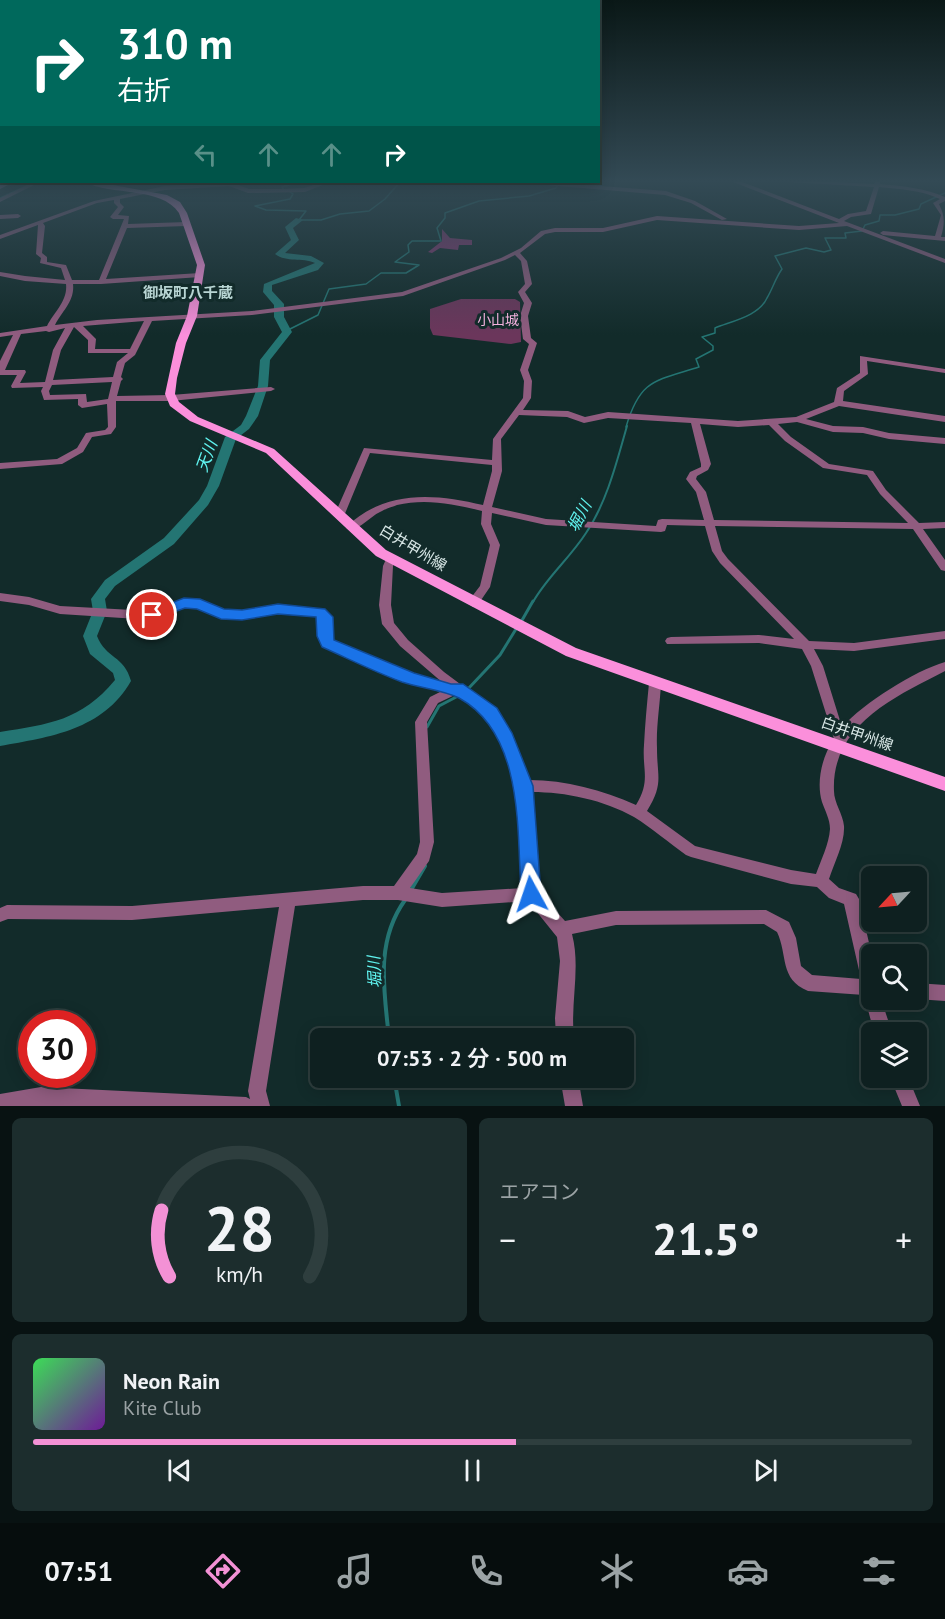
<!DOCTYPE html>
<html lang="ja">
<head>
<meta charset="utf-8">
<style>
  :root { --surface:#0e2020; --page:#1c2d2d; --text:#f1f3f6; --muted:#9ba3a5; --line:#2e3e3e; --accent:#f391d5 }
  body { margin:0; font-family:"PT Sans","Noto Sans JP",sans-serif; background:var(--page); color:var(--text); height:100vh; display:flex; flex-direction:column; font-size:22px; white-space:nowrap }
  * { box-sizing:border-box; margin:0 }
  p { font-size:20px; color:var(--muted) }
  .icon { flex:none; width:33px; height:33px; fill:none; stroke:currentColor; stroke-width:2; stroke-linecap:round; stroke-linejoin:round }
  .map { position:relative; height:1106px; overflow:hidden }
  .drawer { display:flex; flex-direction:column; gap:12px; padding:12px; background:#081212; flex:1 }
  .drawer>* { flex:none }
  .banner { position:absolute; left:0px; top:0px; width:600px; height:183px; box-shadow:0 3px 15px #0003,0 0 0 2px var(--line); background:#00695c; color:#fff; overflow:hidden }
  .needle { width:39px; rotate:244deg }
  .fabs { position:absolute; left:861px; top:866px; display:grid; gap:12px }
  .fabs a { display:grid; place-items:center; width:66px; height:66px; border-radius:9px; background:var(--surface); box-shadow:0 3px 15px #0003,0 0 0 2px var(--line); font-size:30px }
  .speed { position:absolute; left:18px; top:1010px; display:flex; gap:12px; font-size:30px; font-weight:700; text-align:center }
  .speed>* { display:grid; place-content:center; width:78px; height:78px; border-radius:50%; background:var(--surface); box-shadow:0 3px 15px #0003,0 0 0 2px var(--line); line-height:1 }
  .speed .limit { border:9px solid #d22; background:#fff; color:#111 }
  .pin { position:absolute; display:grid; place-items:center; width:51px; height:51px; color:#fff; margin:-26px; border:3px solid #fff; border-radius:50%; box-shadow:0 2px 6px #0007 }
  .me { position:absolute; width:66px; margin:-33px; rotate:355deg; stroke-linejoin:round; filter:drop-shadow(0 0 4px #0008) }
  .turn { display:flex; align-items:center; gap:21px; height:126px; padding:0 18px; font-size:27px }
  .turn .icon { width:78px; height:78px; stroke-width:2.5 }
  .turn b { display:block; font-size:42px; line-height:51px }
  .lanes { display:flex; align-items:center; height:57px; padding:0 18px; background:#0003; justify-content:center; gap:30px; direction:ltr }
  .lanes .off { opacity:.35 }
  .big { font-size:45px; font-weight:600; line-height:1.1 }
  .drawer .widget { flex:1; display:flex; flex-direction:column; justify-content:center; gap:9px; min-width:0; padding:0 21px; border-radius:9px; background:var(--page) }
  .drawer .dial { align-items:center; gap:0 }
  .dial svg { height:156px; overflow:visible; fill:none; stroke:var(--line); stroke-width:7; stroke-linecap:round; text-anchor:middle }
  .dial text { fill:var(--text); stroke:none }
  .song { display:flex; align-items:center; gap:18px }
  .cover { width:72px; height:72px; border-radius:9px; background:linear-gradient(135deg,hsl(130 70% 55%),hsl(280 70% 35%)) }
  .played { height:6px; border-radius:3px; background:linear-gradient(90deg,var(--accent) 55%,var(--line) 55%) }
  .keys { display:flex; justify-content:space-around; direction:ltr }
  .heat { display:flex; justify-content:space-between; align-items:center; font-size:33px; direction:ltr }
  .drawer .tiles { flex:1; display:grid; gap:12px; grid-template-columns:1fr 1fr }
  .widget:last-child { grid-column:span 2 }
  .trip { position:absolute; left:310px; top:1028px; width:324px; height:60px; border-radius:9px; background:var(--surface); box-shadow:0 3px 15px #0003,0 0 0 2px var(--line); font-weight:600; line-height:60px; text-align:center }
  .tab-bar { display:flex; height:96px; justify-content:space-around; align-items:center; background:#060d0d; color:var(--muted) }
  .tab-bar .icon { width:42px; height:42px }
  .tab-bar .on { color:var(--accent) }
  .tab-bar b { font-size:27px; color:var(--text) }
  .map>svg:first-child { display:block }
  .green { fill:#6b365b }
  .forest { fill:#853870 }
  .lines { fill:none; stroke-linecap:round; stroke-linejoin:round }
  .stream-far3 { stroke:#247573; stroke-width:1.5 }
  .stream-far2 { stroke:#247573; stroke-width:2 }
  .stream-far1 { stroke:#247573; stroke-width:3 }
  .stream { stroke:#247573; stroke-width:4 }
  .river { fill:#247573; fill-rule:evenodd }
  .minor { fill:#905c7f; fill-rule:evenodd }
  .major { fill:#fb8fdb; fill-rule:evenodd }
  .route { fill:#1a73e8; stroke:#114b97; stroke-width:1.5 }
  .labels { text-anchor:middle; stroke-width:6; stroke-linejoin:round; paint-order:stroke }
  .far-park-label { font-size:14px; fill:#f3b1dd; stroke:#122b2a }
  .far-quarter-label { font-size:15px; font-weight:bold; fill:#b8d5d3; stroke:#122b2a }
  .street-label { font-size:15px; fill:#d7e6e5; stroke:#122b2a }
  .water-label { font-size:16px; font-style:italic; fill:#60f4f0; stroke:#122b2a }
</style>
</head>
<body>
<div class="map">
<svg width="945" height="1106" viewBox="0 0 945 1106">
  <rect width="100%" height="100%" fill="#122b2a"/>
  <path class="green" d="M461,299H515L520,302L521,342L511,344L433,335L430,328V309Z"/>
  <path class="forest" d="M442,229L450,238L472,240V245H459L458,250L440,248L432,253L428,252L442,241Z"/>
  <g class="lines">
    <path class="stream-far3" d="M284,190L282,187L299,182
      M289,191L293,194L290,199L255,206L266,210L306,211L299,220
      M0,198L35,182
      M300,220H321L340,214L369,211L385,199L400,182
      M286,331L318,315L329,289L366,284L381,273H406L419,265L395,262L409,252L408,245L412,241H441L437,228L445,218V213L479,201L529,196L556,188L559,182
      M626,427C640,379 655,381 699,367L696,359L713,350V346L702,337L715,333V328C732,321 759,316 767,298C773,288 775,279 782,269L775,256L806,248L824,252L831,250L825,238H846L845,233L862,231L865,225L879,221L880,215H895L919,209L921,204L945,193"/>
    <path class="stream-far2" d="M533,602C547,577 570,558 586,533C607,502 617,461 627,426"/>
    <path class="stream-far1" d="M521,622L533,601
      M467,690L500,655L516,629
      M427,727L439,706L460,695"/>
    <path class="stream" d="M411,890L425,866
      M389,1038C384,989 375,942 405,900
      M394,1077L399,1106"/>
    <path class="river" d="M296,218L303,220L293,228L299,240L285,253L311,256L324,263L318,270L272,285V291L284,304V317L292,332L270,360L268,386L258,416L249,429L236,439L219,486L208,505L174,544L115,586L105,599L107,611L97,636C106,659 124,655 131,681C103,730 50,737 0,746V732C49,724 81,721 115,680L113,673L90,654L83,636L93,611L91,599L105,580L164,538L199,500L207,486L225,437L241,425L246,416L258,386L260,360L282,332L274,317V305L263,292L264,284L315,263C302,257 287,263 275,254L291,240L285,227Z"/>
    <path class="minor" d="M728,180H737L839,219L848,214L866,211L874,187L754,180H800L874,184L876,180H880V184C902,186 925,188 945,197V201L939,204C945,216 945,223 941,237H945V241L883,235L880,233L883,231L935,236L941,215L933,203L940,199C921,190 899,189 879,187L871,214L851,217L844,221L945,259V263L847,226L799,230L657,220L603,232H555L545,234L520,253L527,261L532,284L525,292L532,303L528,316L531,338L537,343L528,370L532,381L531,398L523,410L568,411L585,417L608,412L738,421L796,417L834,402L837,388L860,373V356L945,369V373L867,361L868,374L844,391L843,401L945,416V422L839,406L806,419L833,426L863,427L889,433L945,438V444L889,439L863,433L833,432L797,422L778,424L791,437L829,464L873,471L886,490L919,523L945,522V528L923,529L945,560V571L941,570L913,529L715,526L722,551L728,559L809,641L854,643L945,631V639L854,651L814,649L823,666L842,727C864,703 914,671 945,662V671C895,697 831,725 834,791C834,803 843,814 844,826C845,843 834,863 829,879L839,888L856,894L859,899L872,956V999H881L892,1032H874L864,995L808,991C779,979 788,955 777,932L764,924L616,925L572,934C581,968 570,1004 574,1038H556L555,1018L560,961L557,937L528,901L442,907L398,900H363L295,906L266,1091L270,1106H0V1094L41,1087L246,1097L250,1099L248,1091L279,907L132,920L8,919L0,922V908L7,905L132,906L363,886H394L417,854L420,842L415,722L430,697L440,692L405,681L324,647L318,637L320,619L317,617L278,613L242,619L221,618L198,608L185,607L152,619H138L60,614L29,605L0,601V593L29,597L60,606L151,611L184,599L204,601L223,610L242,611L278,605L320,609L330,614L332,617L330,637L332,641L413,675L443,683L400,646L382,624L379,605L383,566L387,557H395L396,559L393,566L391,605L394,623L408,640L444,672L495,710L510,733L525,766L529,780C566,780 602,790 636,805C651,781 642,770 644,745C645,724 647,704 649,683L651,680L655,678L659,680L661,683C660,705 656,727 657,748C657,778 664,783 647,811L695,846L791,870L816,874C821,860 829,844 830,829C830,819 825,811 822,802C816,782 822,756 834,739L811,666L802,649L759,643L667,644L665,641L667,638L671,637L759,635L794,639L720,563L712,551L705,526L667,525L665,531L661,532L546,525L492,513L491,524L500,545L490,587L477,606L473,607L467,603L480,586L490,545L481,524L482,511C455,504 425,498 397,505C392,507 385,509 380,512C369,517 360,531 347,529L346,527C385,490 433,493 483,505L492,471V465L370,453L344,516L339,519L334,516L364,448L492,460L493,439L523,398L524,381L520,370L529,344L523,339L520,316L524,303L518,292L525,284L521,261L515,255L505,260L403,296L252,315L152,321L135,355L125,363L121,377L123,379L121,381L117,396L171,395L271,387L275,389L271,391L171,401H116V427L111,434L92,437L83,452L62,464L0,469V463L57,459L77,448L86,433L105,430L108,427L107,404L82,408L78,405V399L44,400L41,391L43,387L12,388L11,386L17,375H0V361L13,335L0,337V333L47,326C54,312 68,301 66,284L25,281L0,276V272L25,276L65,280L61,268L40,263L41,258L36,254L38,225L0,239V235L94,201L165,186L230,182L249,189H283L304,188L323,182H330L305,192L248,193L229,186L165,190L120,199V203L124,207L118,215L129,216L128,224L186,222L189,224L186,226L127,228L106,279L200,273L203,275L200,277L101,284H73C75,301 62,311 55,325L97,320L252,311L402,292L501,258L521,248L541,231L555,228H603L657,216L799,226L839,223ZM114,200V203L118,207L110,217L113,219H124L99,280H72L66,265L47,262V257L42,253L45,226L43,223L97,203ZM144,321L130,349H95L96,339L83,326ZM74,327L88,340V353H128L117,362L113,377L53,380L61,350ZM65,328L53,350L45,382L20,383L26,372L25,370H5L21,334L46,331L49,332ZM112,382L108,399L87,402L86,394L50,395L49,391L52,385ZM519,415L567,417L584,423L608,418L691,423L701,464V467L690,472L686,479L696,492L704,520L662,519L658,520L656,526L546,519L492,507L502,471L501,439ZM700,424L738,427L769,425L785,441L823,468L867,475L880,494L908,523L714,520L706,492L696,479L697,476L708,470L711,464ZM457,694L487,716L498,735L511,766L519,796L523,888L442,893L410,888L429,861L434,842L427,722L438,703ZM532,792C565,792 604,800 634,817C652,828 669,843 686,855L691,857L791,884L817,887L829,898L844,904L861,979L812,975L801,966L796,938L789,922L766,910L616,911L565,921L538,891Z
      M34,182H40L0,202V198Z
      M532,182H549L666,191L695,201L727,219L722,220L691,203L665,195L535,184Z
      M0,215L18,214L21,216L18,218L0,219Z
      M916,983L945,985V1001L916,999Z
      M560,1077H578L583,1106H565Z
      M890,1077H908L920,1106H902Z"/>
    <path class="major" d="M6,182H14L0,189V184Z
      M85,182H97L167,195L180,202L187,213L205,265L197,316L186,343L177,378L175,394L179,402L198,417L274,449L386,550L576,648L945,777V791L566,656L376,556L266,453L190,421L170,406L165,394L176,343L187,316L197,265L179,213C161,186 111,196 85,182Z"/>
  </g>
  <linearGradient id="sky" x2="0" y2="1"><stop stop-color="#0a1817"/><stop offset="0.54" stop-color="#334a55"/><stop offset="1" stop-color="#334a55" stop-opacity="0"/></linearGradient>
  <rect width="945" height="335" fill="url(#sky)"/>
  <path class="route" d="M184,598L200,599L224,609L242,610L278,604L325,609L333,617L334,640L414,673L451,684H463L497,708L512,733L533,786L541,894L538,900L531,902L524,900L521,894C517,830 524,734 459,698C444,690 420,688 402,682C375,672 349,659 322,647L317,636L316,617L278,614L242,620L221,619L197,609L185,608L152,620L145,615L147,612Z"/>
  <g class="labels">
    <g class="far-park-label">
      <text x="498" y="325">小山城</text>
    </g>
    <g class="far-quarter-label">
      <text x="188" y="298">御坂町八千蔵</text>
    </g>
    <g class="street-label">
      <text transform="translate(413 548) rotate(31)" y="5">白井甲州線</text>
      <text transform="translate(857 734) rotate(19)" y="5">白井甲州線</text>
    </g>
    <g class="water-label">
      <text transform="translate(206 456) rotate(-70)" y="6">天川</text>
      <text transform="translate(579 516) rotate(-62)" y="6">堀川</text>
      <text transform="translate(374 972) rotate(-93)" y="6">堀川</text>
    </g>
  </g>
</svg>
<div class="fabs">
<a><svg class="needle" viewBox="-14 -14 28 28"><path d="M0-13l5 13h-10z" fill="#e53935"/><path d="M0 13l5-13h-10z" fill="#9ba3a5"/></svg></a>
<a><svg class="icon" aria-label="search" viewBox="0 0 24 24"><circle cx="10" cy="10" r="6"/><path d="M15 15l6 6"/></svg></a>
<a><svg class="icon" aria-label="layers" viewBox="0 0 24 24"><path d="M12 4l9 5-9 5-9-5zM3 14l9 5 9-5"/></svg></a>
</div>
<div class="speed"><div class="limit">30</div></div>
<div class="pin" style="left:152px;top:615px;background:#d93025"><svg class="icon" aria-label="arrive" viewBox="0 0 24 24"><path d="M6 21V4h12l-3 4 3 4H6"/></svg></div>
<svg class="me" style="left:531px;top:894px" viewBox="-20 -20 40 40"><path d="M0-17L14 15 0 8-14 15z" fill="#1a73e8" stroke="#fff" stroke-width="4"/></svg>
<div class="trip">07:53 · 2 分 · 500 m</div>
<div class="banner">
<div class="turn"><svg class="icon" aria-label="right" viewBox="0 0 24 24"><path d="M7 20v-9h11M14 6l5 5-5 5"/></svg><div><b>310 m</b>右折</div></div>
<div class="lanes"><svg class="icon off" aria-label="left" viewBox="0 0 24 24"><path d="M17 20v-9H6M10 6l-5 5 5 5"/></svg><svg class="icon off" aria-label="ahead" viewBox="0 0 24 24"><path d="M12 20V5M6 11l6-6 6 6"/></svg><svg class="icon off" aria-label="ahead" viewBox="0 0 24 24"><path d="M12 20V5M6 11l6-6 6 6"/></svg><svg class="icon" aria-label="right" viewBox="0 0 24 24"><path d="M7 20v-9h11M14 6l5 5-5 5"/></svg></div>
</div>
</div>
<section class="drawer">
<div class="tiles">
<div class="widget dial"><svg viewBox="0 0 100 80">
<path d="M14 69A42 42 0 1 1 86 69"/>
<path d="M14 69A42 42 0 0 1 10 35" stroke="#f391d5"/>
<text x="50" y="56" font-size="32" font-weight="700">28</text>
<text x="50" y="72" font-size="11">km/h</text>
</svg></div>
<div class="widget"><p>エアコン</p>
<div class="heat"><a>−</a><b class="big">21.5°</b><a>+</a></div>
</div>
<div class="widget">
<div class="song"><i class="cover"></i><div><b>Neon Rain</b><p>Kite Club</p></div></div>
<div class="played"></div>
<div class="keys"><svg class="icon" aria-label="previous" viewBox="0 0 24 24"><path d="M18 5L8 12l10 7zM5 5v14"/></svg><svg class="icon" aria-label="pause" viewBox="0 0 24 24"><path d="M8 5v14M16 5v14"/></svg><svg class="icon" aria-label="next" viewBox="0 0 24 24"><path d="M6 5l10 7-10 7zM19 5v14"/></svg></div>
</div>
</div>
</section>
<nav class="tab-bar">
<b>07:51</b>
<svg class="icon on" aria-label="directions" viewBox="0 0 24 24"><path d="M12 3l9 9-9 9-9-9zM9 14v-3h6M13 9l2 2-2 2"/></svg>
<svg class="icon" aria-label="music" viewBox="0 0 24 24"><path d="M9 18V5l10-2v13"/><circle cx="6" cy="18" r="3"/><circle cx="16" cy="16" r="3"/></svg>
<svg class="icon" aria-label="phone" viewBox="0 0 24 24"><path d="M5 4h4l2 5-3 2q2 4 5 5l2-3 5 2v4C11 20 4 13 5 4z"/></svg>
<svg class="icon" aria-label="climate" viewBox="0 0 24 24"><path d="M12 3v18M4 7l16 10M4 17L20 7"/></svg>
<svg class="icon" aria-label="car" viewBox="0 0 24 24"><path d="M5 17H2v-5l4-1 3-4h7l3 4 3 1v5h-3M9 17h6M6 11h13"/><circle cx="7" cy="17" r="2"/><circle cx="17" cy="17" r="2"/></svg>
<svg class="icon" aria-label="filters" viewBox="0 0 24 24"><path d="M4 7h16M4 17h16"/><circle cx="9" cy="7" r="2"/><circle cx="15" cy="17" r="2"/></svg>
</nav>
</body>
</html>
